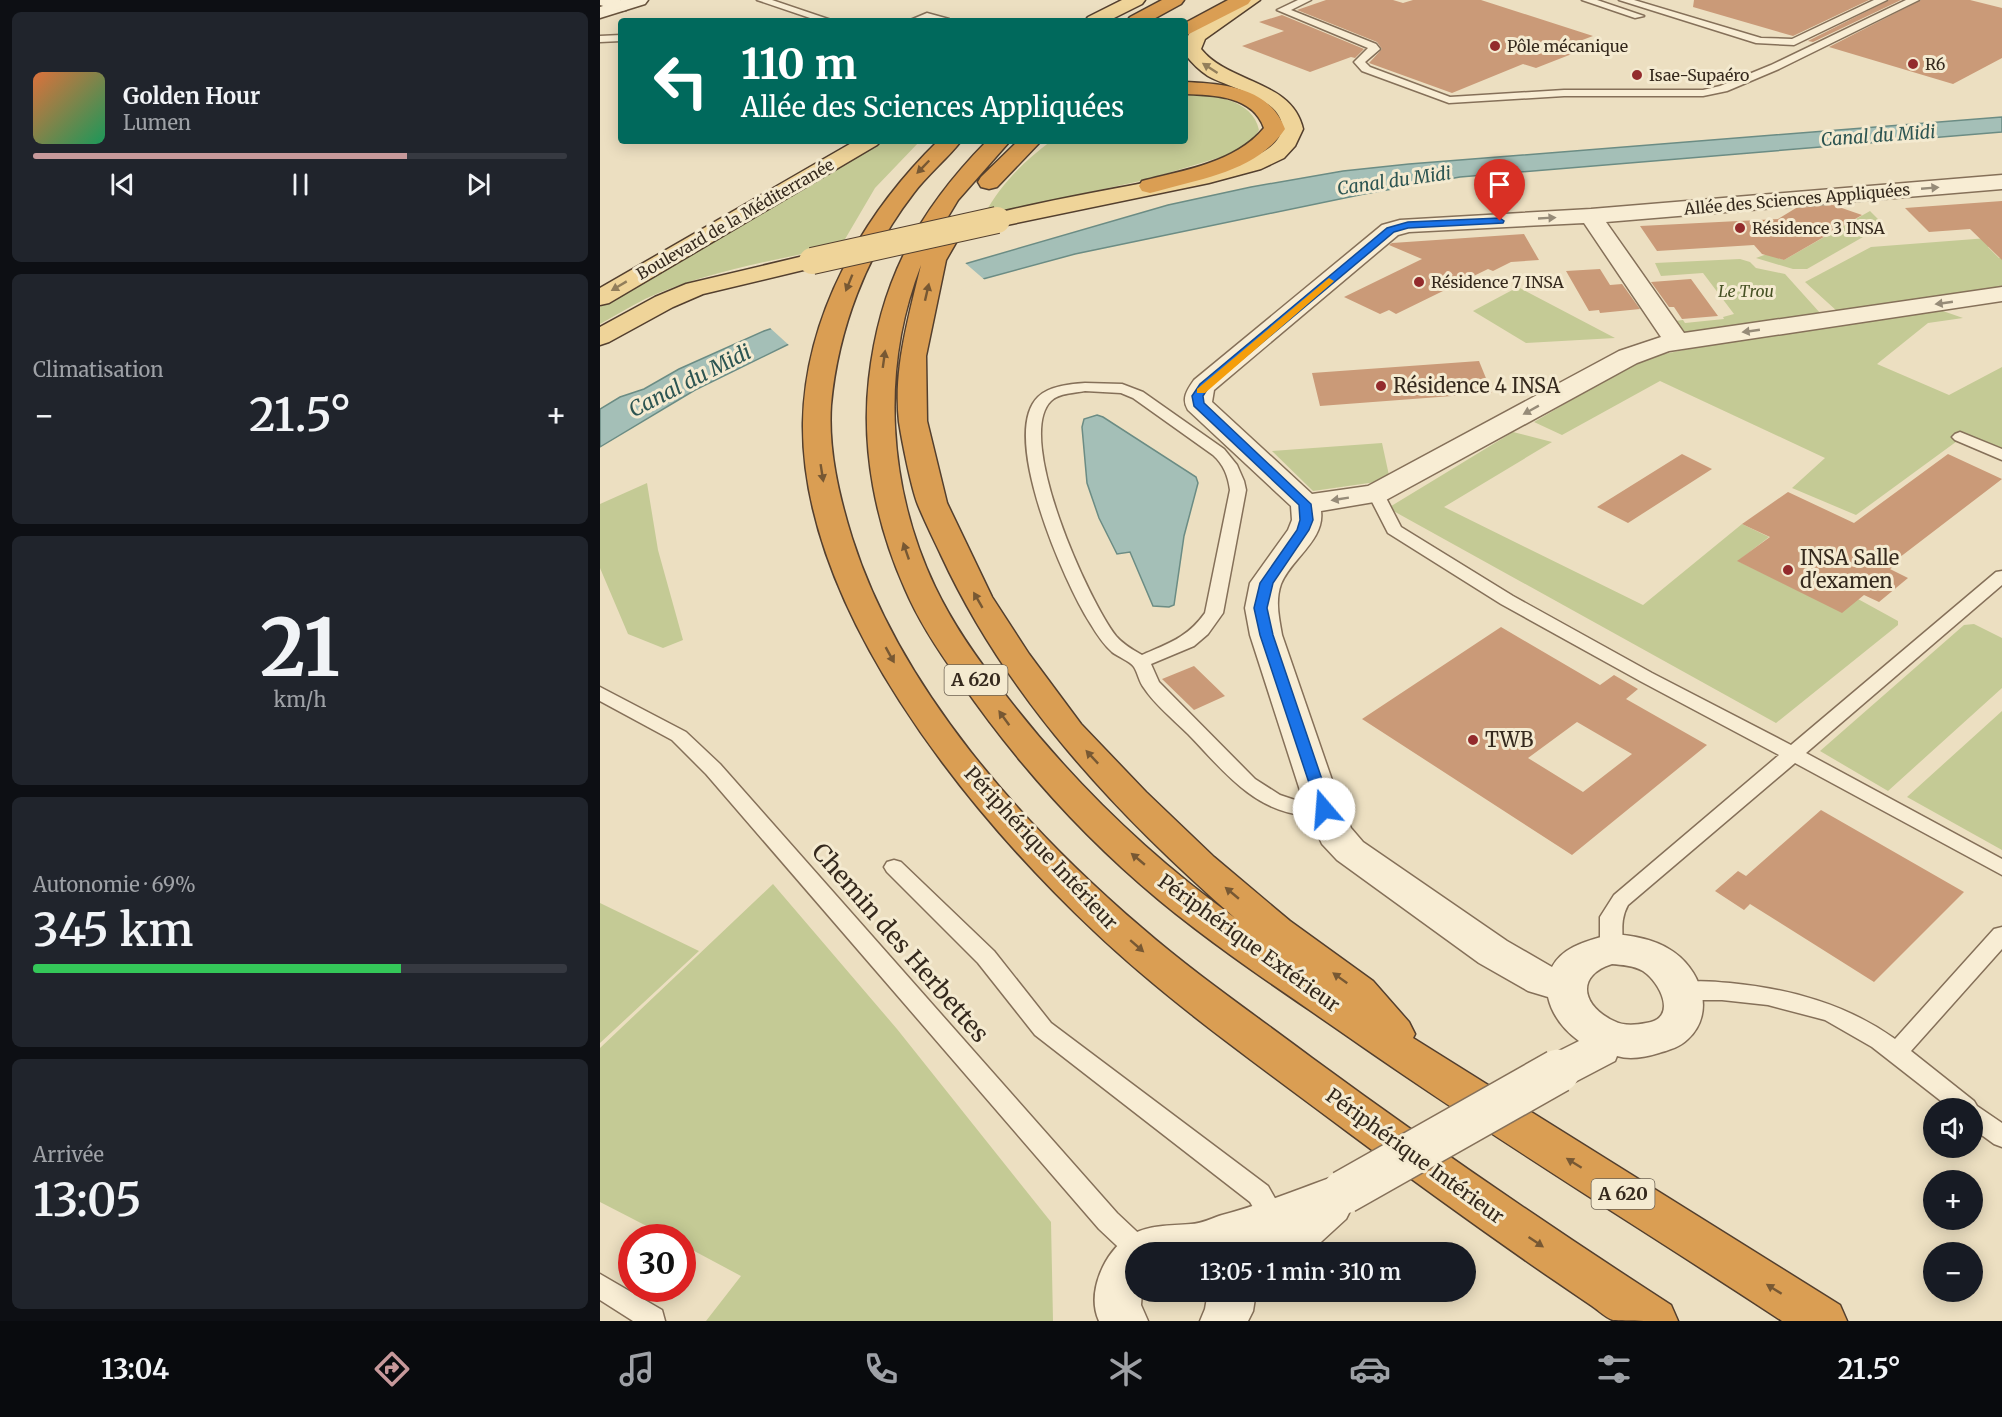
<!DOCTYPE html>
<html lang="fr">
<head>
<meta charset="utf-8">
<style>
  :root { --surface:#171b24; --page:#20242c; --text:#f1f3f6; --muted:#9ea1a6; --line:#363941; --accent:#c7999b }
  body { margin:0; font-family:Merriweather,serif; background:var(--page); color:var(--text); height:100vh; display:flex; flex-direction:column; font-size:22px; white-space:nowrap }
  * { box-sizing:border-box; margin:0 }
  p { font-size:20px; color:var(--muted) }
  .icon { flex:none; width:33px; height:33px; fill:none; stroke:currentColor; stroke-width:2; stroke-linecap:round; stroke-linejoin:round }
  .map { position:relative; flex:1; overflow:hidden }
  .sheet { display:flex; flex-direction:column; gap:12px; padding:12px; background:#0d0f14; width:600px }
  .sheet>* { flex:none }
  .hud { position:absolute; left:18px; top:18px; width:570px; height:126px; border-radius:6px; box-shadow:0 3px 15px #0003; background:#00695c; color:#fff; overflow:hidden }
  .tools { position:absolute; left:1323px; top:1098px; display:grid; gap:12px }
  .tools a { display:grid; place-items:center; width:60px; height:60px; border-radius:50%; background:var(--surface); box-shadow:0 3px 15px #0003; font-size:30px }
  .speed { position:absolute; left:18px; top:1224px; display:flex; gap:12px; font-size:30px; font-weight:700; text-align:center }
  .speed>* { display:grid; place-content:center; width:78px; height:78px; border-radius:50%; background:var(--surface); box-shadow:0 3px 15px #0003; line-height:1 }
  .speed .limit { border:9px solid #d22; background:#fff; color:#111 }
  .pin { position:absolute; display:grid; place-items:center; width:51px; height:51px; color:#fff; margin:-62px -26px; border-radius:50% 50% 50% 0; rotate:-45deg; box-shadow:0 0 6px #0007 }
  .pin .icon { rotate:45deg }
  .me { position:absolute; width:66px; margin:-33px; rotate:342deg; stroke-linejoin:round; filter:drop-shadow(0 0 4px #0008) }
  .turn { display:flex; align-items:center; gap:21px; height:126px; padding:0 24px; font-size:27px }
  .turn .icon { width:78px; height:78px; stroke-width:2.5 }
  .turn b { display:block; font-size:42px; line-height:51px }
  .big { font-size:45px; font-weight:600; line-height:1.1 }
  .sheet .widget { flex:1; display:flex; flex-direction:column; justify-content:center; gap:9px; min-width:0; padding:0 21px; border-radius:9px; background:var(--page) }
  .sheet .dial { align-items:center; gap:0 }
  .dial b { font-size:78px; line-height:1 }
  .song { display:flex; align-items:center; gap:18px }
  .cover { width:72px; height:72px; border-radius:9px; background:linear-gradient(135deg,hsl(20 70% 55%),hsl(150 70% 35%)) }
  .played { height:6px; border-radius:3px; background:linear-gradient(90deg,var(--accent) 70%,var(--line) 70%) }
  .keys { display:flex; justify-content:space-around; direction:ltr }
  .heat { display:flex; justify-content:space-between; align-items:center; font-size:33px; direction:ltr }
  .charge { height:9px; border-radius:4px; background:linear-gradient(90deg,#34c759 69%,var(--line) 0) }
  .trip { position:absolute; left:525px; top:1242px; width:351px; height:60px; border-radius:30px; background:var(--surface); box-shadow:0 3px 15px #0003; font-weight:600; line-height:60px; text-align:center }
  .menu { display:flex; height:96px; justify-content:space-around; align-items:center; background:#090b0e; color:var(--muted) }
  .menu .icon { width:42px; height:42px }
  .menu .active { color:var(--accent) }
  .menu b { font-size:27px; color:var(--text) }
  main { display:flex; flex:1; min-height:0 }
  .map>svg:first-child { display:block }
  .green { fill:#c4ca95 }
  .water { fill:#a4bfb7; stroke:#6b8c84; stroke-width:1.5 }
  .pier { fill:#ecdfc1 }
  .building { fill:#ca9a78; fill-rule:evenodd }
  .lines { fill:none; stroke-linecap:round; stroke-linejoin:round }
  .lane-casing { stroke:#857059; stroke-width:3 }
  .street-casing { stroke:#857059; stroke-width:3 }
  .secondary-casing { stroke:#67523c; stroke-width:3 }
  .primary-casing { stroke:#533f2e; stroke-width:3 }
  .highway-casing { stroke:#533f2e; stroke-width:3 }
  .lane { fill:#f8edd4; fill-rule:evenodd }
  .street { fill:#f8edd4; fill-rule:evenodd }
  .secondary { fill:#f8edd4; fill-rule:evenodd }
  .primary { fill:#efd499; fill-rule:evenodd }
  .highway { fill:#da9e53; fill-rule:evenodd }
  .street-bridge-casing { stroke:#857059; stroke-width:46; stroke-linecap:butt }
  .primary-bridge-casing { stroke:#533f2e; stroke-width:28; stroke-linecap:butt }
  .street-bridge { stroke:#f8edd4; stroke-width:43 }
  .primary-bridge { stroke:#efd499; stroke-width:26 }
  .oneway { fill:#927e5b }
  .oneway2 { fill:#775833 }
  .oneway3 { fill:#968b78 }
  .route { fill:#1a73e8; stroke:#114b97; stroke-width:1.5 }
  .slow { fill:#f59e0b }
  .poi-dot { fill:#932b2c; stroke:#f4ead0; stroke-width:2 }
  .labels { text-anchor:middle; stroke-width:6; stroke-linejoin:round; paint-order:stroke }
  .far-poi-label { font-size:16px; fill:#35291d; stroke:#f4ead0; text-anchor:start }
  .far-street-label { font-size:16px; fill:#35291d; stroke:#f4ead0 }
  .far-park-label { font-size:16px; font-style:italic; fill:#465124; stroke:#f4ead0 }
  .far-water-label { font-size:18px; font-style:italic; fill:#2d5552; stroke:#f4ead0 }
  .shield { fill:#f4ead0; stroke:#6e6353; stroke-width:1.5 }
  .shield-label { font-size:18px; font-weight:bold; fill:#35291d }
  .poi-label { font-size:20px; fill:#35291d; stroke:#f4ead0; text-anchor:start }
  .street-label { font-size:20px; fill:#35291d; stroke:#f4ead0 }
  .water-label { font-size:21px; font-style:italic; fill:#2d5552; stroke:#f4ead0 }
  .near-street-label { font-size:24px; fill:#35291d; stroke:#f4ead0 }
</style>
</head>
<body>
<main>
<section class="sheet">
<div class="widget">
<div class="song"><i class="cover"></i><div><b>Golden Hour</b><p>Lumen</p></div></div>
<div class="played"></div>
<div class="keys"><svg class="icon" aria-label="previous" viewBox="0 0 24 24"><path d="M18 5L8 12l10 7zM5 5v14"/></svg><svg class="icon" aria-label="pause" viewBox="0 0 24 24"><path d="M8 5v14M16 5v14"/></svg><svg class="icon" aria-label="next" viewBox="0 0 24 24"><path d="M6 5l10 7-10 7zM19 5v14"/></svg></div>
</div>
<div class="widget"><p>Climatisation</p>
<div class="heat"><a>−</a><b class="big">21.5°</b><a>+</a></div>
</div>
<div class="widget dial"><b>21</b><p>km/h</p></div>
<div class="widget"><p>Autonomie · 69%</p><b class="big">345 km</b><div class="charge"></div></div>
<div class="widget"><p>Arrivée</p><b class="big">13:05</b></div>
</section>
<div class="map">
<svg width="1402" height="1321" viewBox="0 0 1402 1321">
  <rect width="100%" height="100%" fill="#ecdfc1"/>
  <path class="green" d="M585,94C611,94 653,99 659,130L654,138L631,154L545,180L384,215C401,184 422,163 451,141H585Z
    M284,141H320L275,188L241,246C175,260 106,271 45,299C29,307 15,316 0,324V307L11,300Z
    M1270,211L1284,225L1207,269H1193L1156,258L1167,254L1184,260Z
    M1401,237L1388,247L1399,258L1402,257V286L1238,312L1205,282L1271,247Z
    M1140,259L1150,262L1156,268L1185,274L1221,314L1083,334L1074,321L1083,320L1085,323L1124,319L1123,317L1134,314L1103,273L1061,276L1055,263Z
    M918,287L1015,338L926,343L873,311Z
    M1340,310L1363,318L1328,323L1277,364L1349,395L1402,367V451L1364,436L1256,515L1192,488L1225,458L1060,381L962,435L934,422L1026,368L1049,357L1119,343Z
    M913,432L952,442L844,507L1043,605L1142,524L1169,537L1138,561L1242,612L1258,599L1298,621V625L1176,723L788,508Z
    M782,443L790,480L713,491L672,451Z
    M47,483L58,550L83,640L63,648L28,634L0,568V504Z
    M1374,624L1402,638V688L1288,791L1220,751L1364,625Z
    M1402,711V850L1307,797Z
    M173,884L297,1029L451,1222L453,1321H106L141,1276L83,1245L82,1238L68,1237L0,1202V1048Z
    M0,903L99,951L0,1043Z"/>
  <path class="water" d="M1402,117V132L860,177L764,194L475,254L383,279L189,344L95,390L0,447V409L20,397L44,389L79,369L164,331L368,263L568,205L651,187L743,171L809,164Z
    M497,415L503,417L596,477L598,483L584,536L574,605L569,607L553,606L530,552L517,554L499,518L487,483L482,427L484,419Z"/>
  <path class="pier" d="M364,262L386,281L191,347L169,327Z"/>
  <path class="building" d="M726,0H793L803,3L813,0H881L993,36L969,45L982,50L936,68L923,64L852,93L769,63L782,49L777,42L697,10Z
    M1094,0H1269L1193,36L1093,7Z
    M1289,0H1301L1213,42L1208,41Z
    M1321,0H1370L1402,8V58L1353,84L1229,47Z
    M682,15L764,49L755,58L751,57L710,72L642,46L684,31L659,22Z
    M1402,201V260L1370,229L1329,232L1305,208Z
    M1233,205L1262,215L1184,260L1162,254L1154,245L1057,251L1040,226L1178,219L1196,208Z
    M924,234L939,260L911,262L893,271L888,269L796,314L789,310L780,314L744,297L822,259L789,245L792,243Z
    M1000,269L1010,285L1022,284L1040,309L1000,313L999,310L989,311L966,271Z
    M1091,279L1118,316L1082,319L1074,307H1069L1051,282Z
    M879,361L892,393L720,406L712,373Z
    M1082,454L1112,469L1028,523L997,507Z
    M1348,454L1402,479L1291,564L1295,566L1290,569L1308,578L1279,602L1264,595L1242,613L1137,561L1170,537L1142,524L1188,492L1254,523Z
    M901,627L1000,685L1014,675L1038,689L1026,699L1107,745L972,855L762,719ZM977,722L1032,754L983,792L928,758Z
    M594,666L625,696L594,710L562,679Z
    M1221,810L1364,892L1274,982L1150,904L1144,910L1115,891L1138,871L1146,876Z"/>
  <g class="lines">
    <g class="lane-casing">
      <path id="lane" d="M157,0H172L234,21H219Z
        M698,0H711L691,10L776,44L780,49L765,62L770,67L850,97L964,90H1103L1120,86L1171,65L1306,0H1319L1179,69L1127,91L1103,96H964L849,103L762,71L754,62L768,48L677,10Z
        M982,0H997L1044,16L1035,18Z
        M1019,0H1034L1161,38L1192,39L1274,0H1287L1194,45L1156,43Z
        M327,13L349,19L350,21H308Z
        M21,35V41L0,42V36Z
        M485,383L522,384L543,392L624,449L637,465L644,481L646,490L623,613L608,634L594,646L551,664L559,682L655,779L680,795L695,800L731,804L734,809L731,814C722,816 713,815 704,815C653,811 621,768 588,734C573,719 555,705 544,688C539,682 538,673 534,667C530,661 518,657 512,652C503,644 496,633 490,623C465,584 399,435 438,397C449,386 471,384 485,383ZM485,391L521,393L533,398L613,455C624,465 628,476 630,490L605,613C587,638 569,643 542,655C533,650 523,644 516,636C489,602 414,437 451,401C459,393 475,393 485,391Z
        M1360,432L1402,449V460L1355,440L1352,437L1355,434Z
        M776,489L784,494L801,527L913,596L1052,673L1191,745L1396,572L1402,571V585L1206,753L1402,859V875L1195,763L1028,905C1017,925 1027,939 1019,955L1011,957L1003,955L1000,949V917L1014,895L1179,755L1040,681L901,604L788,533L768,494Z
        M0,687L86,732L120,764L517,1213L550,1244L553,1252H536V1261L532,1260L499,1229L106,774L72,740L0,701Z
        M294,860L301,862L394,951L451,1023L668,1186L689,1223L685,1231L676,1234L667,1231L650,1202L435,1035L378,963L287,872L284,867L287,862Z
        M1402,927V949L1311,1051L1374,1101L1377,1106L1402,1123V1147L1394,1144L1372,1128V1108H1350L1272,1047L1225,1020L1168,1005L1122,1000H1083L1075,997L1072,991L1075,985C1092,979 1113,982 1130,983C1190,989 1246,1004 1295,1039L1394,929Z
        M0,1274L62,1310L65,1321H33L0,1300Z"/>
    </g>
    <g class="street-casing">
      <path id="street" d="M0,0H20L29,6L26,10L20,11L0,5Z
        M1402,175V189L1006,222L1084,333L1402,287V301L1069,351L1037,363L786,500L721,511C725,540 691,559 681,584C675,601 679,618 682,635L742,809L751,828L763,842L907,941L952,967C964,945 989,941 1011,934C1030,935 1053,939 1069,949C1100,967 1117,1012 1088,1039C1080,1047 1069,1050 1059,1053C1046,1057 1030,1060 1017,1056L1015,1061L973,1083L958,1088L943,1083L937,1071L943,1059L979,1041C964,1030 952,1015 948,997L928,991L879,963L737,860L722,844L706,809L650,635L645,608L650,583L688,530L692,520L691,506L588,410C581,399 587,390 594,380L782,225L800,220L991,209ZM984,223L1061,337L1019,351L768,486L712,494L612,402L614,390L798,235L809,232ZM1012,964C1022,965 1033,965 1043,971C1061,983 1078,1019 1046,1023C1036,1025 1023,1026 1014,1021C983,1007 974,976 1012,964Z
        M744,1173L760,1178L767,1192L760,1206L751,1209L746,1219L710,1252H655L658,1246L634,1252H536V1292H542L541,1305L548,1321H499C486,1293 504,1253 528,1237C547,1224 570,1226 591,1224C601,1224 612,1218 622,1215C664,1204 703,1187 744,1173Z
        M608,1292H656L653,1311L648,1321H600L605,1309Z"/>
    </g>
    <g class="secondary-casing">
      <path id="secondary" d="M21,0H48L45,4L0,18V7Z"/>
    </g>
    <g class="primary-casing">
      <path id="primary" d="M522,0H545L542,4L508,21H485L488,17Z
        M639,0H660L605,39L601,49C629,84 692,80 703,129L695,146L684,158L661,169L609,183L397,227L389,225L386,220L389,215C448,200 509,190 569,178C601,171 642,167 669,148C680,140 686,128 679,116C668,96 628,87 608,76C599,70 592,63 585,54V42L590,32Z
        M255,141H281L277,145L9,303L0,305V288Z
        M212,254L220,256L224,261L220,266L103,294L73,307L9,342L0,345V327L55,297L86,284Z"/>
    </g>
    <g class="highway-casing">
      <path id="highway" d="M562,0H584L581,4L550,21H527L530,17Z
        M628,0H651L648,4L585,36V23Z
        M585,82C625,84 669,87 685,129C657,171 603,178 558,191L550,193L542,191L539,186L542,181C584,170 635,163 664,128C653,96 615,95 585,94Z
        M338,141H361C346,160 327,175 313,194C266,255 238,329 231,405C228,450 239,496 252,538C300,689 423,826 542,928C596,975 655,1015 712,1058C829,1144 949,1226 1071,1305L1078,1321C1063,1321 1024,1321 1013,1320C1006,1318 998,1310 992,1306C976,1295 961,1285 945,1274C877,1227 811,1179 745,1130C660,1066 571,1004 494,931C366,810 201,608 203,423C205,315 263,214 338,141Z
        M387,141H410L358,200L325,255L345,222L353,220L361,222L365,227L346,260L326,356L327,421L347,503L392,597L429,654L481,724L546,792L614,857L690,921L773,981L809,1022L815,1034L813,1038L1240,1305L1247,1321H1182C1042,1229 898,1141 760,1045C693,998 623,953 559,900C483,837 416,762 360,681C339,652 319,622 305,589C276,524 261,450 269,379C280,281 318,211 387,141ZM321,265C309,316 293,369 299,422C302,441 311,487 318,505C325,522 333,538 341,555C407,698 517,815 635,918C549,856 472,781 407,697C380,663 354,627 335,587C288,488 280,369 321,265Z
        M418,141H441L397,187L389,189L381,187L378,182L381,177Z"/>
    </g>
    <use href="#lane" class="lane"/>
    <use href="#street" class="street"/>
    <use href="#secondary" class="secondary"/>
    <use href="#primary" class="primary"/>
    <use href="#highway" class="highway"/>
    <g class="street-bridge-casing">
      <path id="street-bridge" d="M744,1192L958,1071"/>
    </g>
    <g class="primary-bridge-casing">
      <path id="primary-bridge" d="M212,261L397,220"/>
    </g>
    <use href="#street-bridge" class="street-bridge"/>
    <use href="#primary-bridge" class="primary-bridge"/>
  </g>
  <defs><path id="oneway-solid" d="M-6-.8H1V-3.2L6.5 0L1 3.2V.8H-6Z" transform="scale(1.5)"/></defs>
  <g class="oneway">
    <use href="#oneway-solid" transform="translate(610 68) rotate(-147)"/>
    <use href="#oneway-solid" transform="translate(19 286) rotate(149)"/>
  </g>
  <g class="oneway2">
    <use href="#oneway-solid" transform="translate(323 167) rotate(134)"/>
    <use href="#oneway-solid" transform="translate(249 283) rotate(112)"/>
    <use href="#oneway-solid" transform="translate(327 292) rotate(-77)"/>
    <use href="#oneway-solid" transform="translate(284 359) rotate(-82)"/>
    <use href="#oneway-solid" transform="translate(222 473) rotate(81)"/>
    <use href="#oneway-solid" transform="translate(306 551) rotate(-109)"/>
    <use href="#oneway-solid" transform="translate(378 600) rotate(-120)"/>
    <use href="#oneway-solid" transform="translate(290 655) rotate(61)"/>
    <use href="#oneway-solid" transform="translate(404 718) rotate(-126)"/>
    <use href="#oneway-solid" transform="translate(492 757) rotate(-133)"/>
    <use href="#oneway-solid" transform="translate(538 859) rotate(-140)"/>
    <use href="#oneway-solid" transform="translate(632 893) rotate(-140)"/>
    <use href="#oneway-solid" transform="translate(537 946) rotate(41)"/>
    <use href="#oneway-solid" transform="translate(740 978) rotate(-144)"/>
    <use href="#oneway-solid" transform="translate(974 1163) rotate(-148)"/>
    <use href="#oneway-solid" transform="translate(936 1242) rotate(34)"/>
    <use href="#oneway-solid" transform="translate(1174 1289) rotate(-148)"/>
  </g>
  <g class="oneway3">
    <use href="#oneway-solid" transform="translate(1330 188) rotate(-5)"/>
    <use href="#oneway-solid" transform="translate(947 218) rotate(-3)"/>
    <use href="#oneway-solid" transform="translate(1344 303) rotate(172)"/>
    <use href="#oneway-solid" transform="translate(1151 331) rotate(172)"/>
    <use href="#oneway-solid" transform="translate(931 410) rotate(151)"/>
    <use href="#oneway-solid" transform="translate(740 499) rotate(171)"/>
  </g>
  <path class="route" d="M900,218L904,221L903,223L808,228L794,232L608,388L603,396L604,403L711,504L713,520L709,530L673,583L667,608L673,635L732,809L724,814L719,813L660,635L654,608L660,583L697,530L700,520L699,505L594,406L592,396L600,384L787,228L808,222Z"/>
  <path class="slow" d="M729,278L734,281L732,283L605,393H597V389Z"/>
  <g class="poi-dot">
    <circle cx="895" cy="46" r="6"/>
    <circle cx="1313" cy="64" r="6"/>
    <circle cx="1037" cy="75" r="6"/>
    <circle cx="1140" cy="228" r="6"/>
    <circle cx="819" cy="282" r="6"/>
    <circle cx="781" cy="386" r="6"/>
    <circle cx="1188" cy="570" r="6"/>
    <circle cx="873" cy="740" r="6"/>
  </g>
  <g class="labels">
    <g class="far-poi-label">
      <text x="907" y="52">Pôle mécanique</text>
      <text x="1325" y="70">R6</text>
      <text x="1049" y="81">Isae-Supaéro</text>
      <text x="1152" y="234">Résidence 3 INSA</text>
      <text x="831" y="288">Résidence 7 INSA</text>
    </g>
    <g class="far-street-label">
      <text transform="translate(1197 199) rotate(-5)" y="6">Allée des Sciences Appliquées</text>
      <text transform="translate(135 219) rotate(-30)" y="6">Boulevard de la Méditerranée</text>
    </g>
    <g class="far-park-label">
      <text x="1146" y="297">Le Trou</text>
    </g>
    <g class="far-water-label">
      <text transform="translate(1278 136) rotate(-4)" y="6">Canal du Midi</text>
      <text transform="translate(794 181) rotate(-8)" y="6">Canal du Midi</text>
    </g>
    <g class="shield">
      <rect x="344.5" y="665" width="63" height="30" rx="4.5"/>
      <rect x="991.5" y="1179" width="63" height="30" rx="4.5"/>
    </g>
    <g class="shield-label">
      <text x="376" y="686">A 620</text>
      <text x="1023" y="1200">A 620</text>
    </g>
    <g class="poi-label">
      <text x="793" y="393">Résidence 4 INSA</text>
      <text x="1200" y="565">INSA Salle<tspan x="1200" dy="23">d'examen</tspan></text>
      <text x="885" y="747">TWB</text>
    </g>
    <g class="street-label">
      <text transform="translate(441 848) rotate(47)" y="7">Périphérique Intérieur</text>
      <text transform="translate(649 943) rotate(36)" y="7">Périphérique Extérieur</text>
      <text transform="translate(815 1156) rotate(36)" y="7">Périphérique Intérieur</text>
    </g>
    <g class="water-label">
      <text transform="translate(90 381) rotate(-27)" y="7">Canal du Midi</text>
    </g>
    <g class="near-street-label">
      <text transform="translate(300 943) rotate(49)" y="8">Chemin des Herbettes</text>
    </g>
  </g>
</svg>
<div class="tools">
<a><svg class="icon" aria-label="sound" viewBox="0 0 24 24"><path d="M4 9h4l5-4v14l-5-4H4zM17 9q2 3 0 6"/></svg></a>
<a>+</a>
<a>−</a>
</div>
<div class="speed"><div class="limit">30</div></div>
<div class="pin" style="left:900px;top:221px;background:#d93025"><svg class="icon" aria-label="arrive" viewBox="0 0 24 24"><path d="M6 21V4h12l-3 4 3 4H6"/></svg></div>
<svg class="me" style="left:724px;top:809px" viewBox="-20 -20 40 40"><circle r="19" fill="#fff"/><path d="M0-13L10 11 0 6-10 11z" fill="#1a73e8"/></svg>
<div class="trip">13:05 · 1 min · 310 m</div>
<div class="hud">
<div class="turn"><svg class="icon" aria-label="left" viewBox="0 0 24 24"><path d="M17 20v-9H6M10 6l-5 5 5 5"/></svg><div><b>110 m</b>Allée des Sciences Appliquées</div></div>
</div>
</div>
</main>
<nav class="menu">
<b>13:04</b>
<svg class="icon active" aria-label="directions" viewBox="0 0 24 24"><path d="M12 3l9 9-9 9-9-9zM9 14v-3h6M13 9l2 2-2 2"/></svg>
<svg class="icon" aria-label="music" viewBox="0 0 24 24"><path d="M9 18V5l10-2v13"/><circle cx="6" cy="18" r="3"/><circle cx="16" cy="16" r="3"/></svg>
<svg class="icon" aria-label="phone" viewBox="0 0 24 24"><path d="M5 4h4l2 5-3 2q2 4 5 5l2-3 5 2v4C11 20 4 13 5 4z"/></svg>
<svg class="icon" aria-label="climate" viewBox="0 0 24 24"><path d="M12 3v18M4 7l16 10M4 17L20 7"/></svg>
<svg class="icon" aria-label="car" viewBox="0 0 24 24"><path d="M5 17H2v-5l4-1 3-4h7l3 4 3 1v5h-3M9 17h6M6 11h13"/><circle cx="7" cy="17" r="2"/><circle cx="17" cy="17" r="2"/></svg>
<svg class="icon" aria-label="filters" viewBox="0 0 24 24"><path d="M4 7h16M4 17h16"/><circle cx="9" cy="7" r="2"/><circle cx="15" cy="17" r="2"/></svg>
<b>21.5°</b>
</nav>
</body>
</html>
